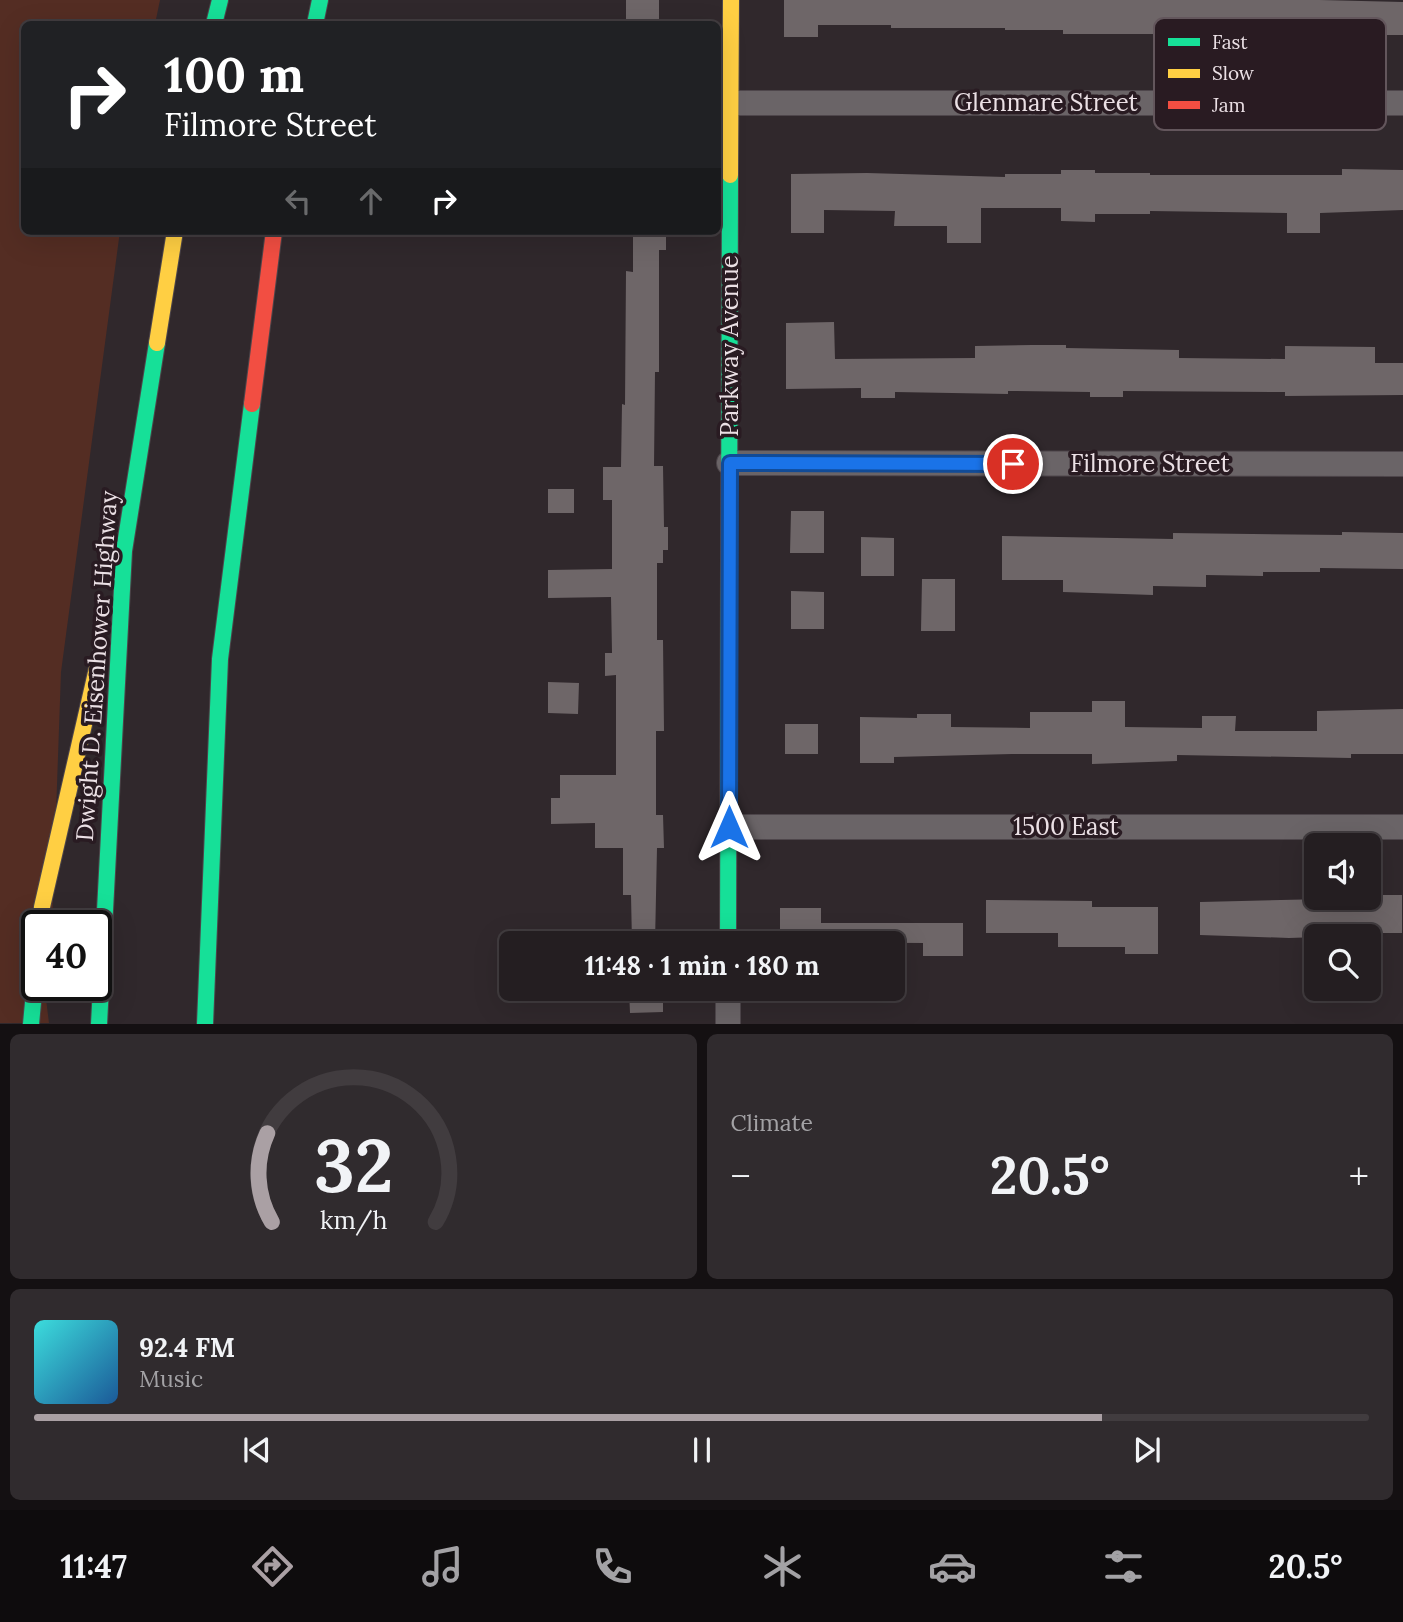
<!DOCTYPE html>
<html lang="en">
<head>
<meta charset="utf-8">
<style>
  :root { --surface:#241e21; --page:#302b2e; --text:#f1f3f6; --muted:#a3a2a5; --line:#413c3f; --accent:#aaa0a4 }
  body { margin:0; font-family:Lora,serif; background:var(--page); color:var(--text); height:100vh; display:flex; flex-direction:column; font-size:26px; white-space:nowrap }
  * { box-sizing:border-box; margin:0 }
  p { font-size:23px; color:var(--muted) }
  .icon { flex:none; width:38px; height:38px; fill:none; stroke:currentColor; stroke-width:2; stroke-linecap:round; stroke-linejoin:round }
  .map { position:relative; height:1024px; overflow:hidden }
  .side { display:flex; flex-direction:column; gap:10px; padding:10px; background:#141012; flex:1 }
  .side>* { flex:none }
  .hud { position:absolute; left:21px; top:21px; width:700px; height:214px; border-radius:10px; box-shadow:0 7px 28px #0002,0 0 0 2px var(--line); background:#202124; color:#fff; overflow:hidden }
  .fabs { position:absolute; left:1304px; top:833px; display:grid; gap:14px }
  .fabs a { display:grid; place-items:center; width:77px; height:77px; border-radius:10px; background:var(--surface); box-shadow:0 7px 28px #0002,0 0 0 2px var(--line); font-size:35px }
  .speed { position:absolute; left:21px; top:910px; display:flex; gap:14px; font-size:35px; font-weight:700; text-align:center }
  .speed>* { display:grid; place-content:center; width:91px; height:91px; border-radius:50%; background:var(--surface); box-shadow:0 7px 28px #0002,0 0 0 2px var(--line); line-height:1 }
  .speed .limit { border:4px solid #111; border-radius:10px; background:#fff; color:#111 }
  .pin { position:absolute; display:grid; place-items:center; width:60px; height:60px; color:#fff; margin:-30px; border:4px solid #fff; border-radius:50%; box-shadow:0 2px 7px #0007 }
  .me { position:absolute; width:77px; margin:-38px; rotate:0deg; stroke-linejoin:round; filter:drop-shadow(0 0 5px #0008) }
  .turn { display:flex; align-items:center; gap:24px; height:147px; padding:0 28px; font-size:32px }
  .turn .icon { width:91px; height:91px; stroke-width:2.5 }
  .turn b { display:block; font-size:49px; line-height:60px }
  .lanes { display:flex; align-items:center; height:66px; padding:0 28px; background:#0003; justify-content:center; gap:35px; direction:ltr }
  .lanes .off { opacity:.35 }
  .big { font-size:52px; font-weight:700; line-height:1.1 }
  .side .tile { flex:1; display:flex; flex-direction:column; justify-content:center; gap:10px; min-width:0; padding:0 24px; border-radius:10px; background:var(--page) }
  .side .dial { align-items:center; gap:0 }
  .dial svg { height:182px; overflow:visible; fill:none; stroke:var(--line); stroke-width:7; stroke-linecap:round; text-anchor:middle }
  .dial text { fill:var(--text); stroke:none }
  .song { display:flex; align-items:center; gap:21px }
  .cover { width:84px; height:84px; border-radius:10px; background:linear-gradient(135deg,hsl(180 70% 55%),hsl(210 70% 35%)) }
  .played { height:7px; border-radius:4px; background:linear-gradient(90deg,var(--accent) 80%,var(--line) 80%) }
  .keys { display:flex; justify-content:space-around; direction:ltr }
  .heat { display:flex; justify-content:space-between; align-items:center; font-size:38px; direction:ltr }
  .side .tiles { flex:1; display:grid; gap:10px; grid-template-columns:1fr 1fr }
  .tile:last-child { grid-column:span 2 }
  .trip { position:absolute; left:499px; top:931px; width:406px; height:70px; border-radius:10px; background:var(--surface); box-shadow:0 7px 28px #0002,0 0 0 2px var(--line); font-weight:700; line-height:70px; text-align:center }
  .menu { display:flex; height:112px; justify-content:space-around; align-items:center; background:#0e0c0d; color:var(--muted) }
  .menu .icon { width:49px; height:49px }
  .menu .active { color:var(--accent) }
  .menu b { font-size:32px; color:var(--text) }
  .map>svg:first-child { display:block }
  .green { fill:#542d23 }
  .building { fill:#6e6668 }
  .lines { fill:none; stroke-linecap:round; stroke-linejoin:round }
  .street-casing { stroke:#4e464b; stroke-width:26 }
  .fast-casing { stroke:#4e464b; stroke-width:18 }
  .slow-casing { stroke:#4e464b; stroke-width:18 }
  .jam-casing { stroke:#4e464b; stroke-width:18 }
  .street { stroke:#6a6467; stroke-width:24 }
  .fast { stroke:#16e098; stroke-width:16 }
  .slow { stroke:#ffcf43; stroke-width:16 }
  .jam { stroke:#f24e42; stroke-width:16 }
  .route-casing { stroke:#114b97; stroke-width:18 }
  .route { stroke:#1a73e8; stroke-width:12 }
  .labels { text-anchor:middle; stroke-width:7; stroke-linejoin:round; paint-order:stroke }
  .street-label { font-size:24px; fill:#ebe0e5; stroke:#291b22 }
  .key { fill:#291b22; stroke:#63565c; stroke-width:2 }
  .key-label { font-size:19px; fill:#ebe0e5 }
</style>
</head>
<body>
<div class="map">
<svg width="1403" height="1024" viewBox="0 0 1403 1024">
  <rect width="100%" height="100%" fill="#30282c"/>
  <path class="green" d="M0,0H160L155,24H24V231H120L61,672L52,926H37L49,1023H0Z"/>
  <path class="building" d="M626,0H659V24H626Z
    M784,0H1320L1403,2V35H1379V40L1232,39V34H1063V30H1005V28H891V25H818V37H784Z
    M1342,169L1403,170V210L1320,213V233H1287V213L1150,211V214H1095V222L1061,221V208H981V243H947V226H894L895,211L824,210V233H791V174L867,173L1005,177V174H1061V170H1095V173H1150V175H1342Z
    M633,231H666V250H659V372H655L654,466H663L664,527H668V550H663V563H657V640H663L664,731H656V815H663L664,848H657L655,943H632L631,895H623V848H595V823L551,824V798H560V775H616V675L605,676V653H612L611,597L548,598V570L612,569V500H603V467H621L622,404L625,405L626,271L633,272Z
    M834,322L835,359L975,358V346L1032,345H1066V348L1179,350V358L1285,359V346L1375,347V363H1403V395L1285,396V392L1123,391V397H1090V392L1008,391V394L895,392V398H861V388L786,389V323Z
    M548,489H574V513H548Z
    M791,511H824V553H790Z
    M1342,532L1403,533V569L1320,568V572H1263V576L1206,575V587L1153,586V595L1063,592V580H1002V536L1173,539V533L1342,535Z
    M861,537L894,538V576H861Z
    M922,579H955V631H921Z
    M791,591L824,592V629H791Z
    M548,682L579,683L578,714L548,713Z
    M1092,701H1125V727L1202,728V716H1236L1235,731H1317V711L1403,709V754H1351V758L1177,755V761L1092,764V754H1012L894,757V763H860V717L917,718V714H951V727L1030,728V712H1092Z
    M785,724H818V754H785Z
    M1368,895H1402V933H1347V936L1289,938L1200,935V902L1368,898Z
    M986,900L1092,901V907H1158V954H1125V947H1058V933H986Z
    M780,908H821V923H963V956H923V943L780,942Z
    M629,989H663V1012L630,1013Z"/>
  <g class="lines">
    <g class="street-casing">
      <path id="street" d="M730,103H1403
        M729,463L1403,464
        M729,827H1403
        M728,1024V989"/>
    </g>
    <g class="fast-casing">
      <path id="fast" d="M214,24L220,0
        M315,24L320,0
        M728,943L730,175
        M31,1024L37,960
        M99,1024L124,551L157,343
        M205,1024L220,659L252,404"/>
    </g>
    <g class="slow-casing">
      <path id="slow" d="M730,175L731,0
        M157,343L175,231
        M40,926L42,907L100,655"/>
    </g>
    <g class="jam-casing">
      <path id="jam" d="M252,404L274,231"/>
    </g>
    <use href="#street" class="street"/>
    <use href="#fast" class="fast"/>
    <use href="#slow" class="slow"/>
    <use href="#jam" class="jam"/>
  </g>
  <g class="lines">
    <g class="route-casing">
      <path id="route" d="M729,827L730,463L1013,464"/>
    </g>
    <use href="#route" class="route"/>
  </g>
  <g class="labels">
    <g class="street-label">
      <text x="1046" y="111">Glenmare Street</text>
      <text transform="translate(730 346) rotate(-90)" y="8">Parkway Avenue</text>
      <text x="1150" y="472">Filmore Street</text>
      <text transform="translate(97 666) rotate(-86)" y="8">Dwight D. Eisenhower Highway</text>
      <text x="1066" y="835">1500 East</text>
    </g>
  </g>
  <rect x="1154" y="18" width="232" height="112" rx="10" class="key"/>
  <rect x="1168" y="38" width="32" height="8" fill="#16e098"/>
  <rect x="1168" y="69" width="32" height="9" fill="#ffcf43"/>
  <rect x="1168" y="101" width="32" height="8" fill="#f24e42"/>
  <g class="key-label">
    <text x="1212" y="49">Fast</text>
    <text x="1212" y="80">Slow</text>
    <text x="1212" y="112">Jam</text>
  </g>
</svg>
<div class="fabs">
<a><svg class="icon" aria-label="sound" viewBox="0 0 24 24"><path d="M4 9h4l5-4v14l-5-4H4zM17 9q2 3 0 6"/></svg></a>
<a><svg class="icon" aria-label="search" viewBox="0 0 24 24"><circle cx="10" cy="10" r="6"/><path d="M15 15l6 6"/></svg></a>
</div>
<div class="speed"><div class="limit">40</div></div>
<div class="pin" style="left:1013px;top:464px;background:#d93025"><svg class="icon" aria-label="arrive" viewBox="0 0 24 24"><path d="M6 21V4h12l-3 4 3 4H6"/></svg></div>
<svg class="me" style="left:729px;top:827px" viewBox="-20 -20 40 40"><path d="M0-17L14 15 0 8-14 15z" fill="#1a73e8" stroke="#fff" stroke-width="4"/></svg>
<div class="trip">11:48 · 1 min · 180 m</div>
<div class="hud">
<div class="turn"><svg class="icon" aria-label="right" viewBox="0 0 24 24"><path d="M7 20v-9h11M14 6l5 5-5 5"/></svg><div><b>100 m</b>Filmore Street</div></div>
<div class="lanes"><svg class="icon off" aria-label="left" viewBox="0 0 24 24"><path d="M17 20v-9H6M10 6l-5 5 5 5"/></svg><svg class="icon off" aria-label="ahead" viewBox="0 0 24 24"><path d="M12 20V5M6 11l6-6 6 6"/></svg><svg class="icon" aria-label="right" viewBox="0 0 24 24"><path d="M7 20v-9h11M14 6l5 5-5 5"/></svg></div>
</div>
</div>
<section class="side">
<div class="tiles">
<div class="tile dial"><svg viewBox="0 0 100 80">
<path d="M14 69A42 42 0 1 1 86 69"/>
<path d="M14 69A42 42 0 0 1 12 30" stroke="#aaa0a4"/>
<text x="50" y="56" font-size="32" font-weight="700">32</text>
<text x="50" y="72" font-size="11">km/h</text>
</svg></div>
<div class="tile"><p>Climate</p>
<div class="heat"><a>−</a><b class="big">20.5°</b><a>+</a></div>
</div>
<div class="tile">
<div class="song"><i class="cover"></i><div><b>92.4 FM</b><p>Music</p></div></div>
<div class="played"></div>
<div class="keys"><svg class="icon" aria-label="previous" viewBox="0 0 24 24"><path d="M18 5L8 12l10 7zM5 5v14"/></svg><svg class="icon" aria-label="pause" viewBox="0 0 24 24"><path d="M8 5v14M16 5v14"/></svg><svg class="icon" aria-label="next" viewBox="0 0 24 24"><path d="M6 5l10 7-10 7zM19 5v14"/></svg></div>
</div>
</div>
</section>
<nav class="menu">
<b>11:47</b>
<svg class="icon active" aria-label="directions" viewBox="0 0 24 24"><path d="M12 3l9 9-9 9-9-9zM9 14v-3h6M13 9l2 2-2 2"/></svg>
<svg class="icon" aria-label="music" viewBox="0 0 24 24"><path d="M9 18V5l10-2v13"/><circle cx="6" cy="18" r="3"/><circle cx="16" cy="16" r="3"/></svg>
<svg class="icon" aria-label="phone" viewBox="0 0 24 24"><path d="M5 4h4l2 5-3 2q2 4 5 5l2-3 5 2v4C11 20 4 13 5 4z"/></svg>
<svg class="icon" aria-label="climate" viewBox="0 0 24 24"><path d="M12 3v18M4 7l16 10M4 17L20 7"/></svg>
<svg class="icon" aria-label="car" viewBox="0 0 24 24"><path d="M5 17H2v-5l4-1 3-4h7l3 4 3 1v5h-3M9 17h6M6 11h13"/><circle cx="7" cy="17" r="2"/><circle cx="17" cy="17" r="2"/></svg>
<svg class="icon" aria-label="filters" viewBox="0 0 24 24"><path d="M4 7h16M4 17h16"/><circle cx="9" cy="7" r="2"/><circle cx="15" cy="17" r="2"/></svg>
<b>20.5°</b>
</nav>
</body>
</html>
